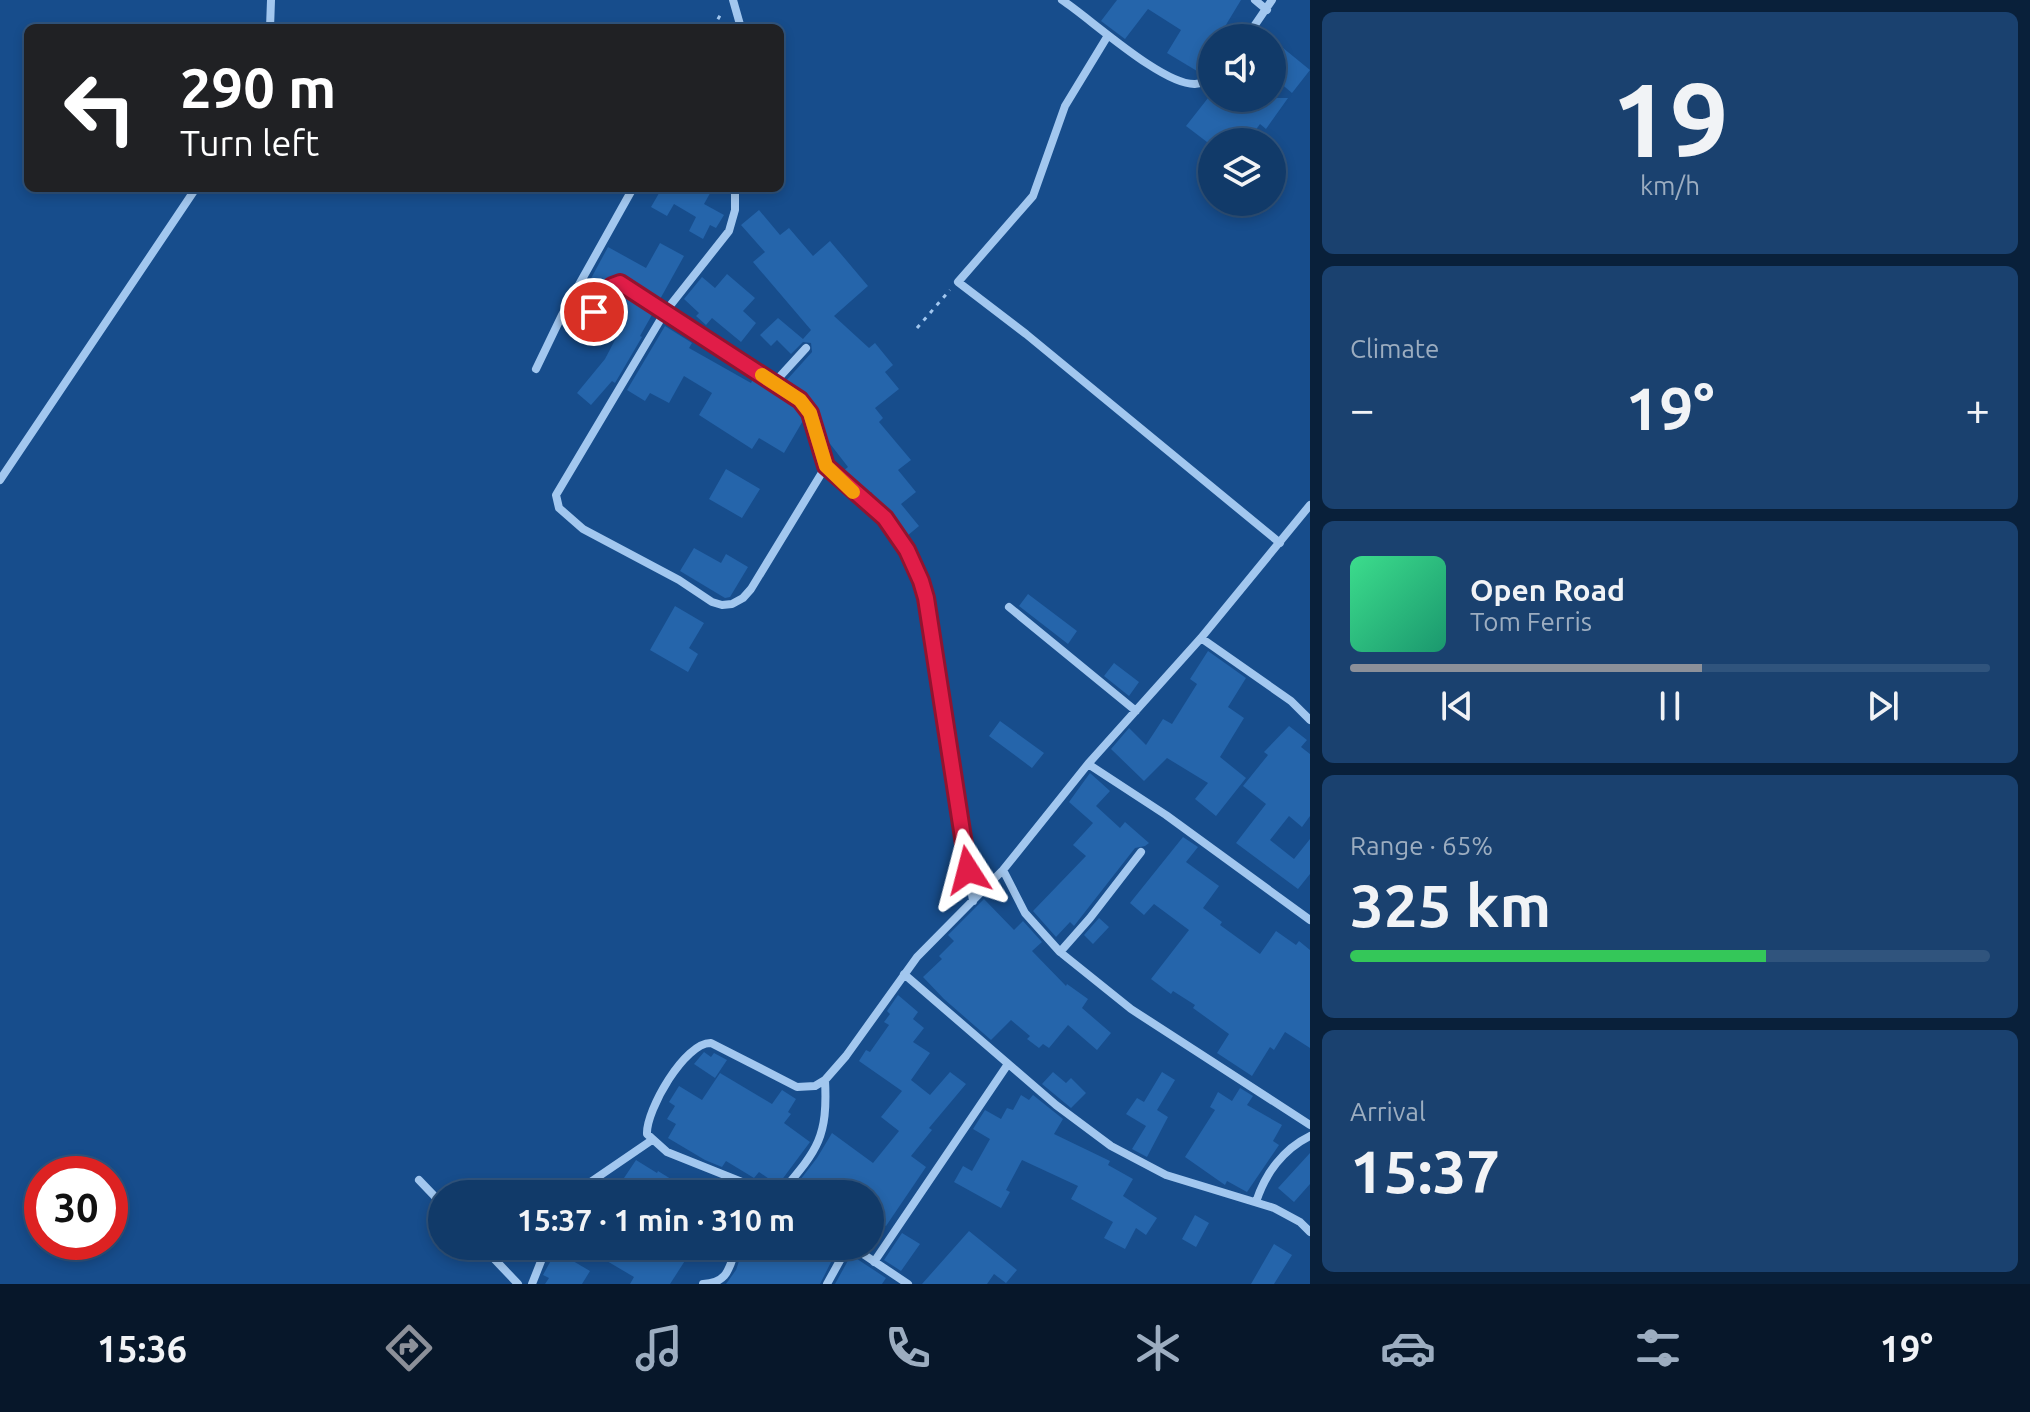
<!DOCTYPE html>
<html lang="en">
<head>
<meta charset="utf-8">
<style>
  :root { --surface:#113a69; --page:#1a416f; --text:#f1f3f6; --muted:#9cadc0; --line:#30547d; --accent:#8c9099 }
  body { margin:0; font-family:Ubuntu,sans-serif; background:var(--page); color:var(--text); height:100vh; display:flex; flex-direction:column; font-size:30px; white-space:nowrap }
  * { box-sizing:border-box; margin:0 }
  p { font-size:26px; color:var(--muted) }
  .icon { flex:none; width:44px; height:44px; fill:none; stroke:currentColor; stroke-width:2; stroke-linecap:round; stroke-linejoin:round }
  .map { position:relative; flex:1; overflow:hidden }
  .sheet { display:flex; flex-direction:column; gap:12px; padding:12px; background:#09203a; width:720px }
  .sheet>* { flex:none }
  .guide { position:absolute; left:24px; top:24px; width:760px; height:168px; border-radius:12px; box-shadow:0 4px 12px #0003,0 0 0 2px var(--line); background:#202124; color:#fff; overflow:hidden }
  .fabs { position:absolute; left:1198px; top:24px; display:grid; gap:16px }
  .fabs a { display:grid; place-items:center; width:88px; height:88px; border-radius:50%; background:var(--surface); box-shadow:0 4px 12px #0003,0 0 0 2px var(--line); font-size:40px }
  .speed { position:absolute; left:24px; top:1156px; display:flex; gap:16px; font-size:40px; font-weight:700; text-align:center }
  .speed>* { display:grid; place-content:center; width:104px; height:104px; border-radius:50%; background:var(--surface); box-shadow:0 4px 12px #0003,0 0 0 2px var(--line); line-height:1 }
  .speed .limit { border:12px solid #d22; background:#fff; color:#111 }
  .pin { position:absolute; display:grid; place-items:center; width:68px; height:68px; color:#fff; margin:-34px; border:4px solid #fff; border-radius:50%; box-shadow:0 2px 8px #0007 }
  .me { position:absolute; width:88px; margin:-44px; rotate:351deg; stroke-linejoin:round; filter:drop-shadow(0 0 6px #0008) }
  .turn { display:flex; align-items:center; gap:28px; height:168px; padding:0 24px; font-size:36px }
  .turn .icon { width:104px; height:104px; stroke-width:2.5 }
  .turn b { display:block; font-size:56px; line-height:68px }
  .big { font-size:60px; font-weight:700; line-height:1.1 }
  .sheet .tile { flex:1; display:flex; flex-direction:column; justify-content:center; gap:12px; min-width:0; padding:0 28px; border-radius:12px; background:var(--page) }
  .sheet .dial { align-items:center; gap:0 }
  .dial b { font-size:104px; line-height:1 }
  .song { display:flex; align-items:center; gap:24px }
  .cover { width:96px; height:96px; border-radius:12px; background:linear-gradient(135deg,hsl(150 70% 55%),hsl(160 70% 35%)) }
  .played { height:8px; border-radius:4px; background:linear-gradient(90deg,var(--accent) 55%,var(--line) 55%) }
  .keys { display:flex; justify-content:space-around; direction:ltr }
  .heat { display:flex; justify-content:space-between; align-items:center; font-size:44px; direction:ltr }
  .charge { height:12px; border-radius:6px; background:linear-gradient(90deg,#34c759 65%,var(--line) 0) }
  .trip { position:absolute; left:428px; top:1180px; width:456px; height:80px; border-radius:40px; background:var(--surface); box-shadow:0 4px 12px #0003,0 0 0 2px var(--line); font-weight:700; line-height:80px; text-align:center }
  .tabs { display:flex; height:128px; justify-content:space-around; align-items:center; background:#07172a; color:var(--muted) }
  .tabs .icon { width:56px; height:56px }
  .tabs .on { color:var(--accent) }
  .tabs b { font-size:36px; color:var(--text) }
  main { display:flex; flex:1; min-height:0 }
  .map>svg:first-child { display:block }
  .building { fill:#2565ab }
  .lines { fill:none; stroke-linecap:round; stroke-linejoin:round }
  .path { stroke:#a2c7ef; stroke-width:3; stroke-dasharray:4 6; stroke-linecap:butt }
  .street { stroke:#a2c7ef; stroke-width:8 }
  .route-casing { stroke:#92132f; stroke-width:20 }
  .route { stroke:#e11d48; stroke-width:14 }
  .slow { stroke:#f59e0b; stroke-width:14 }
</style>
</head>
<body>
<main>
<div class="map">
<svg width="1310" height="1284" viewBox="0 0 1310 1284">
  <rect width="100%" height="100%" fill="#174d8c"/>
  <path class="building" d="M1117,0H1241L1218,38H1212V62L1202,74L1167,53L1181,30L1148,9L1125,39L1101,21Z
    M1272,39L1310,70L1292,93L1272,76Z
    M1208,98H1288L1266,129L1260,124L1247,142H1207L1186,126Z
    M662,188H713L704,204L724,215L716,228L710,225L703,239L689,231L696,217L674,204L667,216L651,207Z
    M759,210L780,235L789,228L813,256L830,241L868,286L834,316L869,348L875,343L893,365L885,372L899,389L875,408L883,418L879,422L911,460L898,470L916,492L901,504L919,526L907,536L871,492L869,494L843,471L848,467L824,436L816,409L804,394L785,382L812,352L811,343L803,342L791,354L777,340L771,346L760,335L778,318L803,339L811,330L753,262L765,252L741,225Z
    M660,243L684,256L659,301L623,277L609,280L600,291L588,284L608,247L646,268Z
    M727,274L755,298L743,311L756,323L741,342L712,318L706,325L696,316L699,313L684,299L702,277L715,288Z
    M620,291L653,313L640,336L642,337L615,383L612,381L591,405L577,393L605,359L616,338L614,337L616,332L595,320L616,292Z
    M572,312L587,320H593L586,333L566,322Z
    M665,326L692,343L689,348L751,383L753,379L795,405L804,419L784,453L759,438L752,449L699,415L712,393L684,376L669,403L650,393L645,401L627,390Z
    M726,469L760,489L742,518L709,499Z
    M694,548L721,563L726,554L748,567L730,597L725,598L680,571Z
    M1028,594L1077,631L1068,644L1019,606Z
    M675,606L704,623L689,648L698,654L688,672L650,650Z
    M1208,651L1246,678L1228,707L1244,718L1220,757L1246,778L1216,816L1195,799L1208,783L1167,758L1144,781L1111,749L1129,728L1146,745L1163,719L1172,724L1197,684L1190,679Z
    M1114,663L1139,682L1129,696L1104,676Z
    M1000,721L1044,753L1032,768L989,736Z
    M1289,726L1307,740L1301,747L1310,754V816L1302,827L1289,816L1270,840L1294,859L1310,839V874L1298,889L1236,843L1266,804L1243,786L1268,755L1264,752Z
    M1090,773L1110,791L1096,806L1120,828L1125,822L1149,843L1145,846L1135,848L1074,926L1070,922L1056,937L1033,911L1086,856L1073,845L1093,823L1069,802Z
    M1183,837L1198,847L1186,862L1219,886L1203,908L1222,922L1220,925L1260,954L1276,931L1296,945L1299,941L1310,950V1048L1285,1032L1274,1050L1270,1047L1252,1076L1217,1053L1229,1034L1193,1008L1195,1005L1173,991L1171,994L1151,979L1189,930L1154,904L1144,915L1130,903Z
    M984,899L1014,930L1023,921L1042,942L1032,951L1066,986L1067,984L1088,999L1082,1008L1111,1033L1097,1050L1068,1025L1049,1048L1043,1044L1039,1048L1027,1039L1030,1036L1011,1020L991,1040L944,999L923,977L942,959L939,956L954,941L948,935Z
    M1099,918L1109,927L1093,944L1084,935Z
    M898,995L918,1012L913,1019L924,1028L913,1042L930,1053L911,1080L930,1095L950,1072L966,1084L929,1128L932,1130L911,1156L926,1167L886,1226L870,1215V1194L790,1193L817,1158L832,1133L873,1163L899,1131L881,1117L902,1091L859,1061L866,1050L870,1052L889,1025L884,1022L890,1014L887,1011Z
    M704,1052L711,1057L714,1053L727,1060L715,1078L694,1064Z
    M1053,1072L1066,1083L1071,1078L1086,1093L1071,1108L1042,1084Z
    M1162,1072L1175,1080L1157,1110L1168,1117L1147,1157L1132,1149L1146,1126L1126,1114L1137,1098L1144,1102Z
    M720,1073L772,1104L782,1090L796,1099L788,1112L791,1114L784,1123L810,1142L778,1185L759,1172L754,1178L726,1161L722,1167L705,1160L668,1138L676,1124L667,1119L675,1106L669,1102L679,1086L702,1100Z
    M1240,1088L1253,1096L1247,1105L1282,1125L1273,1141L1279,1145L1247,1192L1227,1181L1225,1185L1185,1157L1215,1110L1210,1107L1218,1092L1232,1101Z
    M1021,1095L1029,1100L1033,1095L1063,1119L1054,1134L1110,1161L1108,1165L1133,1179L1123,1196L1157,1218L1146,1235L1136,1228L1125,1249L1104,1238L1113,1222L1071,1199L1078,1186L1022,1160L1006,1190L1010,1192L1001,1208L954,1182L963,1166L972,1171L990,1139L973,1129L985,1110L1001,1119L1007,1108L1013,1110Z
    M1310,1153V1184L1294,1202L1278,1188Z
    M636,1160L657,1173L658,1171L695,1194H652L637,1186L624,1178Z
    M1195,1215L1209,1223L1196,1247L1182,1239Z
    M969,1231L1017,1270L1006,1283L994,1274L987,1284H922Z
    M902,1233L920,1244L901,1271L884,1260Z
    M1274,1244L1292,1255L1274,1284H1251Z
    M600,1246H671L688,1256L670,1284H630L634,1277L595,1254Z
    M700,1246H730L725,1260Z
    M744,1246H806L831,1262L820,1284H726L736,1270Z
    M556,1251L590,1271L582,1284H545L549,1278L543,1275Z
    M851,1255L886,1278L882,1284H835Z"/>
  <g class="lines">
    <path class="path" d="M713,28L722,12
      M917,328L950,290"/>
    <path class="street" d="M733,0L741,28
      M1062,0C1091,19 1162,85 1195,84C1202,84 1207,80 1212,75
      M1255,0L1267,10
      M270,28L271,0
      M1107,37L1065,106L1033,196L958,282L1026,334L1280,543
      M1246,38L1272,0
      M735,188V210L729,231L665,312L556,495L559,508L583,529L679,580L712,602L722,605L732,604L743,598L751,589L826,466
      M569,302L590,314L595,311L612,286L621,284L800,400L810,413L826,466L885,518L907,550L926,598L973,901
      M536,369L562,315L633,188
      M774,383L806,348
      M0,480L196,188
      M1009,607L1136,711
      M1201,638L1291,701L1310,720
      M1088,764L1166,815L1310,920
      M1003,870L1025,913L1060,952L1131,1009L1310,1125
      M1060,952L1090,918L1141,852
      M904,974L1056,1105L1111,1146L1166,1175L1274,1208L1300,1222L1310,1232
      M419,1180L442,1204
      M573,1194L652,1140
      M772,1194L667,1152L647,1134C646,1110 685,1042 711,1043L797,1087L815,1086L825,1080L846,1056L917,957L1003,870L1088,764L1201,638L1310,505
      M780,1194C817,1150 828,1139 825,1080
      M1256,1202C1265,1174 1283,1149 1310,1136
      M482,1246L518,1284
      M851,1246L908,1284
      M874,1262L1008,1064
      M532,1284L547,1246
      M703,1284C729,1283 729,1267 737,1246
      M827,1284L848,1246"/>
  </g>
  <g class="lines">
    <g class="route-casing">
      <path id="route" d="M594,312L612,286L620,283L800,400L810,413L826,466L885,518L907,550L921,581L926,598L968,870"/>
    </g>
    <use href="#route" class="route"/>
    <path class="slow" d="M762,375L800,400L810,413L826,466L853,492"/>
  </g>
</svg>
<div class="fabs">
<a><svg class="icon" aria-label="sound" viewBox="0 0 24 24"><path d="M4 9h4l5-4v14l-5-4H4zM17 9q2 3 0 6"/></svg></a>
<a><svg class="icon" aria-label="layers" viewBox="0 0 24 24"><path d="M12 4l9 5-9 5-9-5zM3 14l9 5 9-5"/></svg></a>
</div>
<div class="speed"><div class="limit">30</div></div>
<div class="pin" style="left:594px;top:312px;background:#d93025"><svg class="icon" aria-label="arrive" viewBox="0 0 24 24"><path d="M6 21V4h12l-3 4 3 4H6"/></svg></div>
<svg class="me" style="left:968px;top:870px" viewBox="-20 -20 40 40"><path d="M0-17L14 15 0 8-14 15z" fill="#e11d48" stroke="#fff" stroke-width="4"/></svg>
<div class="trip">15:37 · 1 min · 310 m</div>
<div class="guide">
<div class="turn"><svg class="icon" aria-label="left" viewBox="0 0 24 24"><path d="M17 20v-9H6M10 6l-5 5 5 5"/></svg><div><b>290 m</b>Turn left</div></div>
</div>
</div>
<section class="sheet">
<div class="tile dial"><b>19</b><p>km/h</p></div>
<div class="tile"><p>Climate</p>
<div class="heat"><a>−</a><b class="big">19°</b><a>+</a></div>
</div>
<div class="tile">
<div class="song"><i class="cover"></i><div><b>Open Road</b><p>Tom Ferris</p></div></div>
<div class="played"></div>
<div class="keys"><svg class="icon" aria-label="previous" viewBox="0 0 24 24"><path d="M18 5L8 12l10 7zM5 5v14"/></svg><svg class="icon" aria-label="pause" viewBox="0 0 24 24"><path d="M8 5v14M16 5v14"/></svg><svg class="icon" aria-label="next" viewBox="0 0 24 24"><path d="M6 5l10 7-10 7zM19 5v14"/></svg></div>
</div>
<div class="tile"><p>Range · 65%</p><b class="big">325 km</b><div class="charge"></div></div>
<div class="tile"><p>Arrival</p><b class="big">15:37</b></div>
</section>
</main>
<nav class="tabs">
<b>15:36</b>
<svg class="icon on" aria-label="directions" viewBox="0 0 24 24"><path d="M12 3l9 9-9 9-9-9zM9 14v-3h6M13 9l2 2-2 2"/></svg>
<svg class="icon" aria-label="music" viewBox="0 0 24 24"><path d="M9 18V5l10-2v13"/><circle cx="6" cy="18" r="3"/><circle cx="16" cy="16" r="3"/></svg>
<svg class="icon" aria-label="phone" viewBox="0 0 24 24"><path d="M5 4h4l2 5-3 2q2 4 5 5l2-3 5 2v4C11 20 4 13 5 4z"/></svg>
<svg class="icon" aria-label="climate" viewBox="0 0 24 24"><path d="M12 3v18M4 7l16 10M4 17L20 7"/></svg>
<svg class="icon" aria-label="car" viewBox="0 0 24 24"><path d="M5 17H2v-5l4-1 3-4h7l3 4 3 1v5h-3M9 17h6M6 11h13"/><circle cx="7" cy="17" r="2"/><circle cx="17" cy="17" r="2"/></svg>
<svg class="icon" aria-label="filters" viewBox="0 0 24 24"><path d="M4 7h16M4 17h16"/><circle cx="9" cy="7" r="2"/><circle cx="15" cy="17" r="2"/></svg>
<b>19°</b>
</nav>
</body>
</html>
